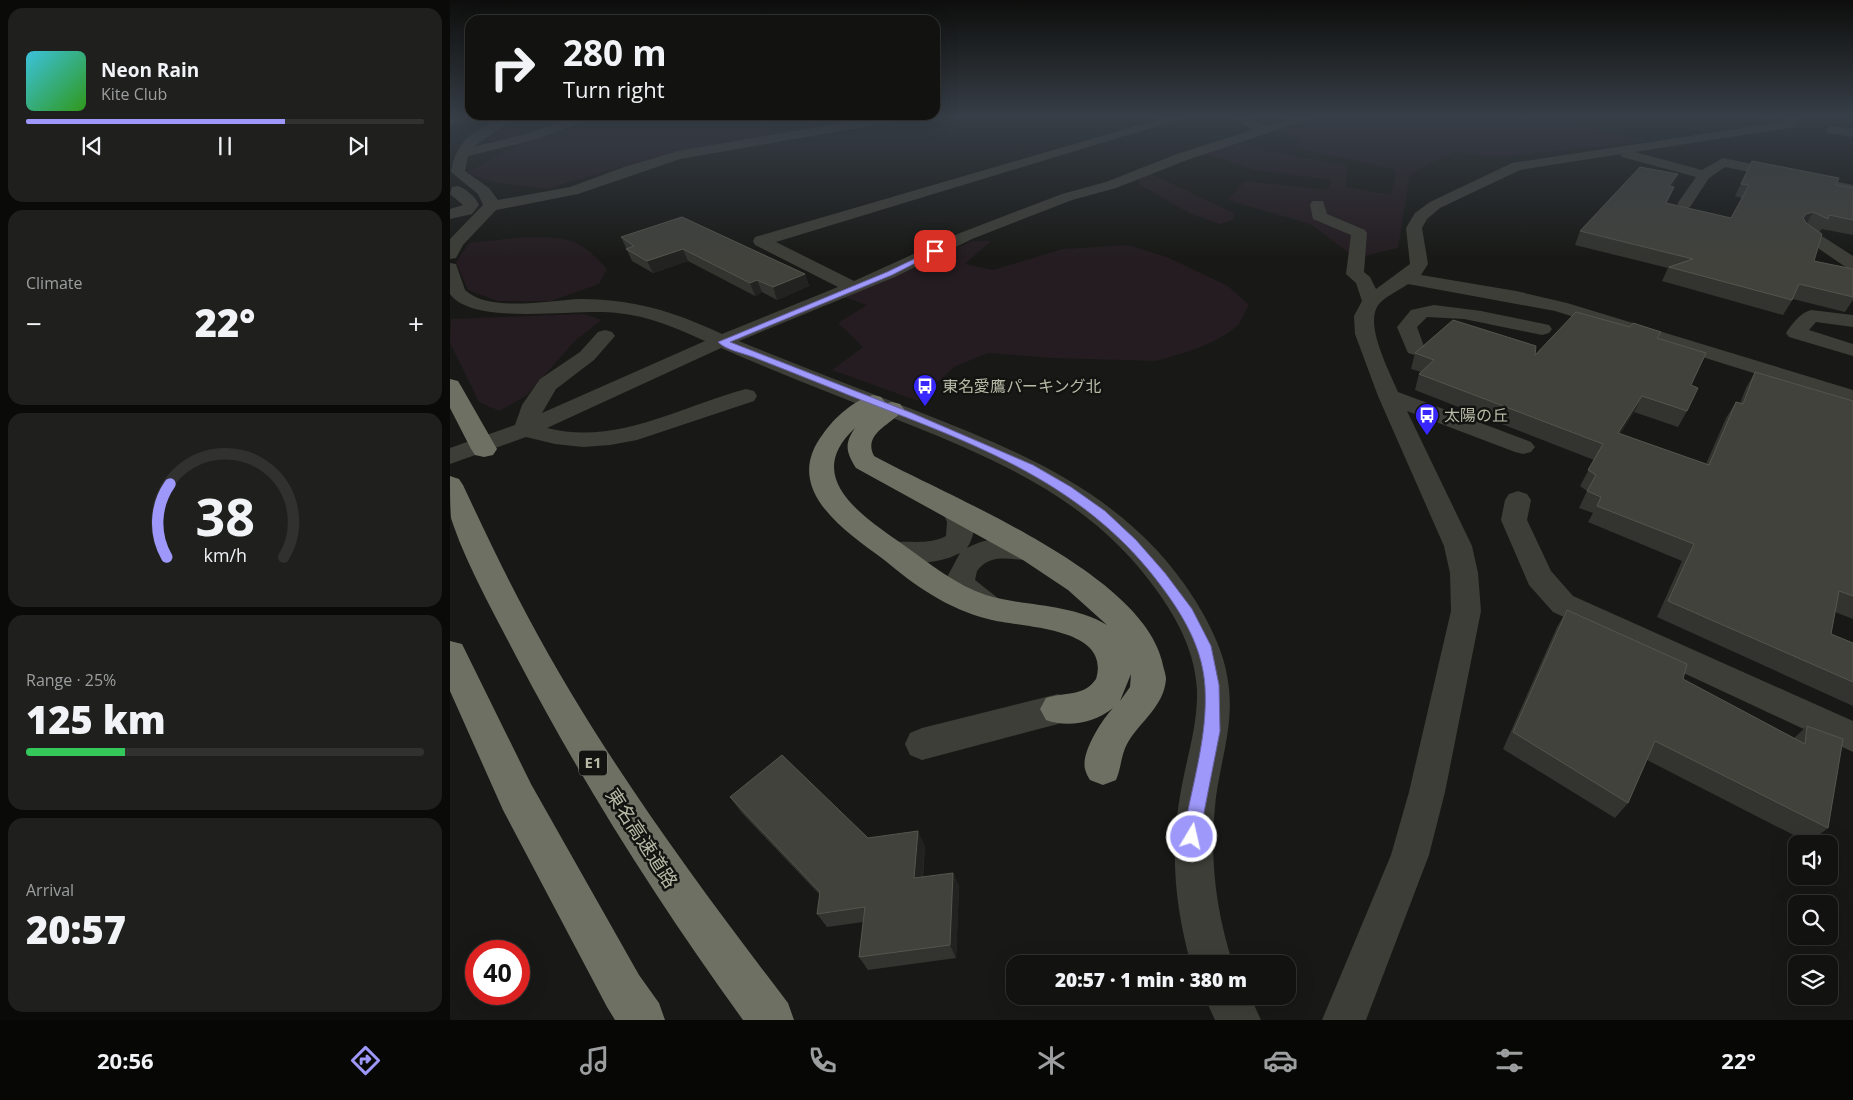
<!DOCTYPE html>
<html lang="en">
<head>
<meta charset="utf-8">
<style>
  :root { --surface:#121310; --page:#1f201e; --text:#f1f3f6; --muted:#9c9e9f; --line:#313230; --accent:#9e98fa }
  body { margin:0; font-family:"Open Sans","Noto Sans JP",sans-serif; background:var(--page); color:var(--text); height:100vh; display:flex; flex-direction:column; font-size:19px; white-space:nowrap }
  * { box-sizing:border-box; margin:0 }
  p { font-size:16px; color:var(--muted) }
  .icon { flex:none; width:28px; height:28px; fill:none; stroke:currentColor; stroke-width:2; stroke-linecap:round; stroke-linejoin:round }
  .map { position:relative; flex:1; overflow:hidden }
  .sheet { display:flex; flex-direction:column; gap:8px; padding:8px; background:#0a0a09; width:450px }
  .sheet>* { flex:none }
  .top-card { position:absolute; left:15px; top:15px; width:475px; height:105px; border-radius:15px; box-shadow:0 5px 20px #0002,0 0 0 1px var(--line); background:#121310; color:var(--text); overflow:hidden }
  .fabs { position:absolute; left:1338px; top:835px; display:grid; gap:10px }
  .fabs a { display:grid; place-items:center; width:50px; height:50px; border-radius:10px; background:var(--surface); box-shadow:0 5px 20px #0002,0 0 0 1px var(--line); font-size:25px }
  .speed { position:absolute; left:15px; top:940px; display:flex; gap:10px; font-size:25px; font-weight:700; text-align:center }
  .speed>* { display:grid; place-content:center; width:65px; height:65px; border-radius:50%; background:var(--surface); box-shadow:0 5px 20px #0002,0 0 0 1px var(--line); line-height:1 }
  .speed .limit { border:8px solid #d22; background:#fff; color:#111 }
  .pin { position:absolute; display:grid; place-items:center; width:42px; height:42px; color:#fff; margin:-21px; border-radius:10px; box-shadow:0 2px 8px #0006 }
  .me { position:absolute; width:55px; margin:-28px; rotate:9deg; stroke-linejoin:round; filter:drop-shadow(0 0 4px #0008) }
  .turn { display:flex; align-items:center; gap:18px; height:105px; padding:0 15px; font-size:22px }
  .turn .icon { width:65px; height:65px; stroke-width:2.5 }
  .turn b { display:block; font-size:35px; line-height:42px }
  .big { font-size:38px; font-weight:800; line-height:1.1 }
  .sheet .tile { flex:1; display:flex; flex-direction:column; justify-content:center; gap:8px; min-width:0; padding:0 18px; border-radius:15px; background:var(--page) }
  .sheet .dial { align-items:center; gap:0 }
  .dial svg { height:130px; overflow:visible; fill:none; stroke:var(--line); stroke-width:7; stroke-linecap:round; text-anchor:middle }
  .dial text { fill:var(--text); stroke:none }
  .song { display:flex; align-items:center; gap:15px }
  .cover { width:60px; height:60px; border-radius:8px; background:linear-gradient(135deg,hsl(190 70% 55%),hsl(110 70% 35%)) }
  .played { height:5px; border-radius:2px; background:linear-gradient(90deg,var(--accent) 65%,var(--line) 65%) }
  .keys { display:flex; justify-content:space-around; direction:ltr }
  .heat { display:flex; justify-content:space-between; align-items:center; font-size:28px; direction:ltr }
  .charge { height:8px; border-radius:4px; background:linear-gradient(90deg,#34c759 25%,var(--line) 0) }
  .trip { position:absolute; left:556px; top:955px; width:290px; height:50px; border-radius:15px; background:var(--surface); box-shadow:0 5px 20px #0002,0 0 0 1px var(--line); font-weight:800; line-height:50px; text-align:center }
  .menu { display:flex; height:80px; justify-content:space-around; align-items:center; background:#070806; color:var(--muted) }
  .menu .icon { width:35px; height:35px }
  .menu .selected { color:var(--accent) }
  .menu b { font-size:22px; color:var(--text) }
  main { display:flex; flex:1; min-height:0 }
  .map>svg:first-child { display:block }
  .green { fill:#241c20 }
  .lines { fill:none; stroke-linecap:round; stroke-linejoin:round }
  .minor-tunnel { stroke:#383933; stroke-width:14; stroke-dasharray:14 7; stroke-linecap:butt }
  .minor { fill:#3d3e37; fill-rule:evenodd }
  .highway { fill:#6e7063; fill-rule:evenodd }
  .wall { fill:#33342f }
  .shaded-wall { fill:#222320 }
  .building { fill:#41423c; stroke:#54554d }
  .route { fill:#9e98fa; stroke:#6763a2 }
  .labels { text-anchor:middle; stroke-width:5; stroke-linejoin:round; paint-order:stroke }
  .shield { fill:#131411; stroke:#86887a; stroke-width:1 }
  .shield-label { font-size:15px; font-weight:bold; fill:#b8baa7 }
  .poi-label { font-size:16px; fill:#b8baa7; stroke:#131411; text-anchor:start }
  .near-street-label { font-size:19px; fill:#b8baa7; stroke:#131411 }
</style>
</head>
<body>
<main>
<section class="sheet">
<div class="tile">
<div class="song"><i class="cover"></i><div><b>Neon Rain</b><p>Kite Club</p></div></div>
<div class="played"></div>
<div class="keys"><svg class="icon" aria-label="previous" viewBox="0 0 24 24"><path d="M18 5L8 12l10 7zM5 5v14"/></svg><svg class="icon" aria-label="pause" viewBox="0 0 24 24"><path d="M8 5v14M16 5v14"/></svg><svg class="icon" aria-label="next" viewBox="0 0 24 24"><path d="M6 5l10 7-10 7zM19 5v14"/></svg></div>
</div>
<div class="tile"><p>Climate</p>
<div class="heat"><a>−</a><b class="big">22°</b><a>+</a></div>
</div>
<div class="tile dial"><svg viewBox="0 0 100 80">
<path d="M14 69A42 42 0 1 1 86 69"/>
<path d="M14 69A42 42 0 0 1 16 24" stroke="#9e98fa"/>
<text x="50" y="56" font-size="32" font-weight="700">38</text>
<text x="50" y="72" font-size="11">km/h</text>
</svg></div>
<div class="tile"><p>Range · 25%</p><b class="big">125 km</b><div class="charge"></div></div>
<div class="tile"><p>Arrival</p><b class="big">20:57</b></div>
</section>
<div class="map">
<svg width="1403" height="1020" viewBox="0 0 1403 1020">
  <rect width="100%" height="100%" fill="#181916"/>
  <path class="green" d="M94,116H137C101,126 63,142 25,141L41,131Z
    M154,116H442L205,157L96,189L42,182L17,172L71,144Z
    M878,116H1136L1126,124L1200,141L1048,157L1005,152L960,174L948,248L906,258L860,224L778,200L795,181L877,190L882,180L805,170L751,152L787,139L812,150L897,166L896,187L941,195L946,170L844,147L850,141L825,131Z
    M701,174L784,213L783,220L770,224L741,214L690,185L688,179Z
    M73,237C115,237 128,236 157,269L149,284L101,301H48L18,290L6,262L19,243Z
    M523,241H541L515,264L543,270L613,249L678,245L717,257L778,286L799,305C795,311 792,321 787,326C765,345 734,353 706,361L602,358L538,353L504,367L468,401L382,370L413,347L388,323L417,305L391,296Z
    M135,314L151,320L125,341L76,396L49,411L29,402L0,343L1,319Z"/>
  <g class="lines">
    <path class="minor-tunnel" d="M0,118L23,116"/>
    <path class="minor" d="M52,116H67L23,147L75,134L131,116H150L84,140L18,156L15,171L39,188L48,200L120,187L174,167L228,151L430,116H459L453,120L230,159L128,194L46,210L13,245L6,258L0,259V239L33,205L28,194L1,172C7,137 25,133 52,116Z
      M720,116H740L326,242L404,281L510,233L612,194L656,182L727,154L803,130L778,116H794L815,126L849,116H869L737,160L666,188L622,200L522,239L445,277L289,341C349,366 411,389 472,413C579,455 681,498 745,600C762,628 776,656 779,689C783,727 771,760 766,797C759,855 765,908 783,964H741C725,907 720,853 730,796C736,759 748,727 747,690C745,654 730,624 710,595C647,504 558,464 458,424C396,399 333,375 271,348L97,428C167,446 231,406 296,389L304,391L307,396L304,401L187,440L160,445L133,447L105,444L76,437L0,464V448L65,425L72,405L90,379L130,352L148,332L155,330L162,332L165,336L144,360L106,389L92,413L255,341C226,328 199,316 167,313C127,308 24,327 0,294V263L6,264L15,290C39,313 100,300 131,299C145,299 159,300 173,302C208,307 240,319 272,334L388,287L305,245L303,241L305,237Z
      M1338,116H1350L1345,127L1185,152L1252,170L1273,158L1403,185V193L1275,167L1259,178L1240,207L1235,209L1227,204L1246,177L1172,157L1171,154L1070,170L990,208L977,219L972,228L978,264L971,275L1066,291L1117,303L1403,390V404L1105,311L958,284C950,290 936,296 929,304C913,323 940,372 948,392L1081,442L1085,447L1081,452L1073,454L1065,452L957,411L1022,546L1028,573L1031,611L995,792L979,855L916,1020H872L941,855L959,792L1001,611L1000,573L994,546L928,396L905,334L904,316L912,301L906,283L896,274L901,235L863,219L860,204L863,201H873L877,214L915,230L917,233L914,272L920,277L926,289L960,264L956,228L965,213L980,202L1062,163L1332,122L1336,121Z
      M1381,126L1403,129V137L1377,133L1375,130Z
      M7,186C14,187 26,197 29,205L22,214L0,219V209L13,205L0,194L2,187Z
      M1355,227L1361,229L1403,256V269L1397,268L1349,235L1347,232L1349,229Z
      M984,305L1031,311L1099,325L1102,329L1099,333L1092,335L1014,319L977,317L967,327L975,349L972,353L965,355L958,353L947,327L961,310Z
      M1361,310L1403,315V327L1366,322L1359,330L1403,344V356L1339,337L1336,333C1342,324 1350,313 1361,310Z
      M1068,491L1077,494L1081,500L1077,520L1101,571L1123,596L1403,721V752L1103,612L1079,585L1051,520L1055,500L1059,494Z
      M503,497L512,500C524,519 529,528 517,548C540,535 565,537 590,544L594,551L590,558C568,565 544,548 527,571L525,580L549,599L553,607L549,615C524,623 506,598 496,579L510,553C488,565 455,565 432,558L428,551L432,544C453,538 476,547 496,536L497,522L490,506L494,500Z
      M608,694L620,699L625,709L620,719L608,724L472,760L460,755L455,744L460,733L472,728Z
      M754,996H800L811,1020H765Z"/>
    <path class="highway" d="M0,116H8L4,123L0,124Z
      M0,379L8,381L11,386L47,449L43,455L34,457L25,455L21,449L0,408Z
      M423,395L431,397L435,402L433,404L442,402L450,404L454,409C443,424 412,433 424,456C501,498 690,572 712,661C713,667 716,674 716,679C714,707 689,722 677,744C671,755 671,769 666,780L653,785L640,780C638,777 636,773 635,769C631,752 652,720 663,708C645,723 617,728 596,720L590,709L596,698C614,692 634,697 646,679C662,626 570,628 538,619C518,614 500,606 482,595C465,585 449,572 433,559C394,530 331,489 373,434C384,418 404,400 423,395ZM405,428C394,444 396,452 406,468L573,560L618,590L657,625C620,603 576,607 536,595C506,585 480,564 455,546C416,518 350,479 405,428ZM681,674L680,687L670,701Z
      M0,476L9,479L13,485C34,530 55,574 78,617C151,754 244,880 338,1003L344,1020H293C209,904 133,784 67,658C45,615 15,562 1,518C0,506 0,489 0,476Z
      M0,641L12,644L81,784L189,975L209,1003L215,1020H165L157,1007L53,810L0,691Z"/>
  </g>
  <path class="wall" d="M1297,116H1325L1318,120Z
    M1302,161L1386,185L1403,188V235L1372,229L1369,232L1364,261L1403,269V300L1395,312L1343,299L1333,315L1212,281L1218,268L1125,245L1130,231L1222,187L1216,203L1281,218L1292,198L1285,196Z
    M232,217L355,274L359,286L327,300L312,292L305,296L238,261L203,273L182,261L171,237Z
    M1180,327L1211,332L1208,338L1241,385L1237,411L1228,427L1184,412L1170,434L1256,464L1276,418L1286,402L1290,403L1296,388L1305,372L1403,401V619L1385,612L1381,634L1403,643V706L1207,617L1232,561L1138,522L1143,513L1129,508L1137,491L1130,486L1144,460L965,390L969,374L971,372L961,369L965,353L1085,355Z
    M1117,610L1233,679L1344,738L1357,726L1378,828L1359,843L1197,760L1178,803L1165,818L1053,749L1107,627Z
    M280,797L418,838L475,846L473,877L503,873L509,887L506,958L418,970L409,957L413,922L377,927L367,914L370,895L292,813Z"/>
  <path class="shaded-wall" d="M1321,116H1325L1318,120L1319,117Z
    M1228,174L1222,187L1219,186Z
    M1363,212L1356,225L1353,218L1356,214Z
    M233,249L238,261L203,273L197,261Z
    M355,274L359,286L327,300L323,287Z
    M307,280L312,292L305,296L300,283Z
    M1192,396L1184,412L1160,449L1168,433Z
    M468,831L475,846L471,892L464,878Z
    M503,873L509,887L506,958L500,945Z"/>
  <path class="building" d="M1302,161L1389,178L1386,185L1403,188V220L1379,215L1378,219L1363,212L1356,214L1353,218L1356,223L1372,234L1364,261L1403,269V297L1349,284L1342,300L1219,267L1243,259L1130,231L1190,167L1228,174L1219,186L1224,187L1216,203L1281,218L1299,185L1291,184Z
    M232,217L355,274L323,287L307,280L300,283L233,249L197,261L176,249L184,246L171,237Z
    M1126,312L1180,327L1183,323L1211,332L1207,338L1256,353L1241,385L1248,388L1237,411L1192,396L1168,433L1259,465L1286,402L1293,404L1305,372L1403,401V596L1389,591L1381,634L1403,643V682L1218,601L1244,544L1147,506L1151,497L1137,491L1146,475L1138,470L1153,444L969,374L984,360L965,353L1003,320L1086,346L1085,355Z
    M1117,610L1237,664L1233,679L1355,744L1357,726L1393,739L1378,828L1205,741L1178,803L1063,732Z
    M332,755L418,838L468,831L464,878L503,873L500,945L409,957L415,907L367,914L370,892L280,797Z"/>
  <linearGradient id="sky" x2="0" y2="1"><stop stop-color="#0d0e0c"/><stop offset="0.45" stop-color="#373e47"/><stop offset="1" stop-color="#373e47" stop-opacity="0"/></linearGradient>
  <rect width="1403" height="259" fill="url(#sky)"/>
  <path class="route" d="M483,250L489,251L442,275L280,342L462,413L583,465L621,487L655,511L686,540L715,573L742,609L761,646L769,685L770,731L748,843L742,845L736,843L733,837C741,787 758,738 755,687C753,652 737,622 717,594C638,482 524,444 401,396C369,383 336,370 303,357C292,353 276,350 268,342L437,272Z"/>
  <defs>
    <g id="bus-pin" transform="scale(1.25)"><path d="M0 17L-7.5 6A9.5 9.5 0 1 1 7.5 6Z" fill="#3828ff" stroke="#131411"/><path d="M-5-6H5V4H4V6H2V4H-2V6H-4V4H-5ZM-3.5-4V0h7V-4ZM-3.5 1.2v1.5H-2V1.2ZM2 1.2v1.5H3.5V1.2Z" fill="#fff"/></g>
  </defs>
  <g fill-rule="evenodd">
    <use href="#bus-pin" x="475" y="386"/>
    <use href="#bus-pin" x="977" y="415"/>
  </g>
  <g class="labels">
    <rect class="shield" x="129" y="750.5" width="28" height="25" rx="4"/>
    <g class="shield-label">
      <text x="143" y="768">E1</text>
    </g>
    <g class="poi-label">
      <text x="492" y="392">東名愛鷹パーキング北</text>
      <text x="994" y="421">太陽の丘</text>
    </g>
    <g class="near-street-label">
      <text transform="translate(192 838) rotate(57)" y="7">東名高速道路</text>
    </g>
  </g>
</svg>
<div class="fabs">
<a><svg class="icon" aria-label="sound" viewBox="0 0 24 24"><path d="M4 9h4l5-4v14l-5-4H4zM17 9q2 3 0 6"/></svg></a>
<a><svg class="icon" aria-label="search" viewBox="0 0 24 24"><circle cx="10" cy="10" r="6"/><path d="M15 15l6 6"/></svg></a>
<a><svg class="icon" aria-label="layers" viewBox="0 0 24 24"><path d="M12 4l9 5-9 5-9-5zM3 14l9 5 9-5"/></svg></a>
</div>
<div class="speed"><div class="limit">40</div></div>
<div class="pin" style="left:485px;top:251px;background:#d93025"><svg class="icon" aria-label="arrive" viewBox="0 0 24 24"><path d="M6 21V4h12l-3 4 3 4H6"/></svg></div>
<svg class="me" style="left:742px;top:837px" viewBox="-20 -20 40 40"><circle r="17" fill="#9e98fa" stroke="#fff" stroke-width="3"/><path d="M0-11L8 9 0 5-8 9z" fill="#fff"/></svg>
<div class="trip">20:57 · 1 min · 380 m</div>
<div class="top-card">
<div class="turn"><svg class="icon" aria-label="right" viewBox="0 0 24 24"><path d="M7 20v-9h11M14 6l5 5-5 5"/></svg><div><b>280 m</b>Turn right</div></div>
</div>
</div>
</main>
<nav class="menu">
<b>20:56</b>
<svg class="icon selected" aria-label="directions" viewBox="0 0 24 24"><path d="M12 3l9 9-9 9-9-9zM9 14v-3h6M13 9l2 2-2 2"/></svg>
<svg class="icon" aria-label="music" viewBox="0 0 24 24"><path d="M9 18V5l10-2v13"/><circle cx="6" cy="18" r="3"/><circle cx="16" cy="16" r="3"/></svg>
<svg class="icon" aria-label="phone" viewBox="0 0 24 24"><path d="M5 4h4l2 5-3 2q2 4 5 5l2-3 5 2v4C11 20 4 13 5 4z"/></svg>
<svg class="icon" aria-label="climate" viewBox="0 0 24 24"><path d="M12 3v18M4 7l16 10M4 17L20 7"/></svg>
<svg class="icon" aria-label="car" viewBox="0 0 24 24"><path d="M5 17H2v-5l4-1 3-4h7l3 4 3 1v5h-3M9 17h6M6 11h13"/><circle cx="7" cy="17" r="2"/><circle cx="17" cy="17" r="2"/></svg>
<svg class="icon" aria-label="filters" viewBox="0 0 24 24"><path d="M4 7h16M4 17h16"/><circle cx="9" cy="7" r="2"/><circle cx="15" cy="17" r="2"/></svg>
<b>22°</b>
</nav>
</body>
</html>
